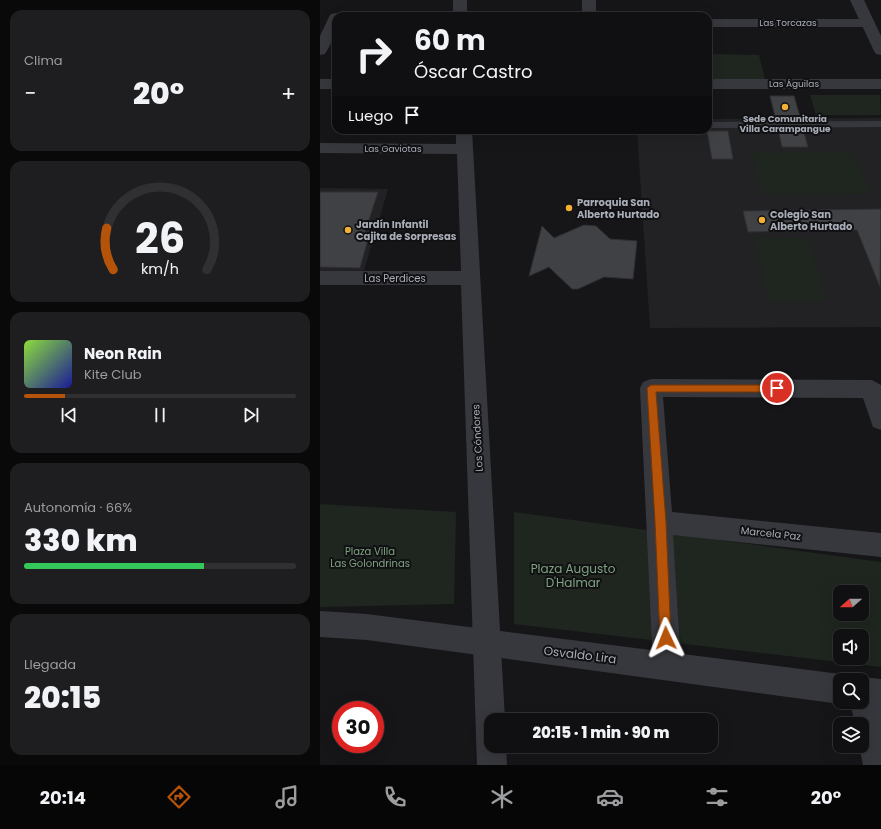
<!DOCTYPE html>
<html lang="es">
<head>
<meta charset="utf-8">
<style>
  :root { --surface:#101012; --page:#1e1e20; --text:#f1f3f6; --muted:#9c9d9f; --line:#303032; --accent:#b45309 }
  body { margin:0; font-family:Poppins,sans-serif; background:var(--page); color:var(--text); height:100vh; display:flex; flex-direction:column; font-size:15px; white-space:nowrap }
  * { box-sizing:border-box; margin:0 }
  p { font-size:13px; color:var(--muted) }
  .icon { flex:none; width:22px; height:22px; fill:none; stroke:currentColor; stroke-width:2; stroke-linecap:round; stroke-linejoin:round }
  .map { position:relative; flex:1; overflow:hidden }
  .panel { display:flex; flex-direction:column; gap:10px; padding:10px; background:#09090a; width:320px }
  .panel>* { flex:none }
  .top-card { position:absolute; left:12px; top:12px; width:380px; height:122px; border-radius:12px; box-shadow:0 4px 16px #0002,0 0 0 1px var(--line); background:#101012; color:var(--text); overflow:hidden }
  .needle { width:26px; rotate:249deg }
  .tools { position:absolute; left:513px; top:585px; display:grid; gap:8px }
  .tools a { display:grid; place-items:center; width:36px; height:36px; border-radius:8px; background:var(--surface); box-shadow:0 4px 16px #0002,0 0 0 1px var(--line); font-size:20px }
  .speed { position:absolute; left:12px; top:701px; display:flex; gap:8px; font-size:20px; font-weight:700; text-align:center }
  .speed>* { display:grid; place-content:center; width:52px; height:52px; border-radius:50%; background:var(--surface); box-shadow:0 4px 16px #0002,0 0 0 1px var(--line); line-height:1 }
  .speed .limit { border:6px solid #d22; background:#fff; color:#111 }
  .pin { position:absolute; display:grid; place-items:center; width:34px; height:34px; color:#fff; margin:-17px; border:2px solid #fff; border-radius:50%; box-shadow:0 1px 4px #0007 }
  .me { position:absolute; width:44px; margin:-22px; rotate:358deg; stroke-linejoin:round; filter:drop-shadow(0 0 3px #0008) }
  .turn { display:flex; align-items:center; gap:14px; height:84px; padding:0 16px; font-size:18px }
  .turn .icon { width:52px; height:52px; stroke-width:2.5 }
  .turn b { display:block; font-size:28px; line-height:34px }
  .then { display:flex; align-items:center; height:38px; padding:0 16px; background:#0003; gap:8px; font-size:15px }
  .big { font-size:30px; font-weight:800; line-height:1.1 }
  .panel .tile { flex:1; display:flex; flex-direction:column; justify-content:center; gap:6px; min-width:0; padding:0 14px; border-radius:12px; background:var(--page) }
  .panel .dial { align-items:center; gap:0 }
  .dial svg { height:104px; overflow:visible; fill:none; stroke:var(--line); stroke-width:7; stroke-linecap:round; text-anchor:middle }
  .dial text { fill:var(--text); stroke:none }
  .song { display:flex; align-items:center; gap:12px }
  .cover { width:48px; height:48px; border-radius:6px; background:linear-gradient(135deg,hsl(90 70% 55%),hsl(240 70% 35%)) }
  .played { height:4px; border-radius:2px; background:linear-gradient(90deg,var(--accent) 15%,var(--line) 15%) }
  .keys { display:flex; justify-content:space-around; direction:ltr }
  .heat { display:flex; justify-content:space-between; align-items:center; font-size:22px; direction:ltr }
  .charge { height:6px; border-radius:3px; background:linear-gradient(90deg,#34c759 66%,var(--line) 0) }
  .trip { position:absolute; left:164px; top:713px; width:234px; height:40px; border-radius:12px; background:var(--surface); box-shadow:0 4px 16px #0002,0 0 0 1px var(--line); font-weight:800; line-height:40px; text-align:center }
  .dock { display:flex; height:64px; justify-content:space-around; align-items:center; background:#060607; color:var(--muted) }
  .dock .icon { width:28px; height:28px }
  .dock .selected { color:var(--accent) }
  .dock b { font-size:18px; color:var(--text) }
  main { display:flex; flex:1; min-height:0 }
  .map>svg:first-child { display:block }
  .built { fill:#222225 }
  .green { fill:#1e261f; fill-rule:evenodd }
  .building { fill:#404145; stroke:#303034 }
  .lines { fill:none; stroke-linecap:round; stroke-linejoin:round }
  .service { fill:#37383d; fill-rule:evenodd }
  .minor { fill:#37383d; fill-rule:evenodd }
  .tertiary { fill:#37383d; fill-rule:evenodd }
  .route { fill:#b45309; stroke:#753606 }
  .poi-dot { fill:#f2b134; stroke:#111113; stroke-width:1.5 }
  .labels { text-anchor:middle; stroke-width:4; stroke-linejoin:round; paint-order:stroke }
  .far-street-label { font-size:9px; fill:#a8adb8; stroke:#111113 }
  .far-poi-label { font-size:9px; font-weight:bold; fill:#a8adb8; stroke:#111113 }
  .poi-label { font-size:10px; font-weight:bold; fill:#a8adb8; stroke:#111113; text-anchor:start }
  .street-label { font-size:10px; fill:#a8adb8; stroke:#111113 }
  .park-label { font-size:10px; fill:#7fa381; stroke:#111113 }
  .near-park-label { font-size:12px; fill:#7fa381; stroke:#111113 }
  .near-street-label { font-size:12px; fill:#a8adb8; stroke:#111113 }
</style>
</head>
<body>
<main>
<section class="panel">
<div class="tile"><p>Clima</p>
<div class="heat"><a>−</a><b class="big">20°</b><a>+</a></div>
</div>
<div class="tile dial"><svg viewBox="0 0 100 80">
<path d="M14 69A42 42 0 1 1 86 69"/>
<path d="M14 69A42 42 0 0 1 9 37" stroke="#b45309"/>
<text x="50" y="56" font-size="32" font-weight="700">26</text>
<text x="50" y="72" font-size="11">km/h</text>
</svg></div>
<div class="tile">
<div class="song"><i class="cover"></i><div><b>Neon Rain</b><p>Kite Club</p></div></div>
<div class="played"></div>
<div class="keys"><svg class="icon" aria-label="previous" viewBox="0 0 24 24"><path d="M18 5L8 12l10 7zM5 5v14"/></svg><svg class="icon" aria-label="pause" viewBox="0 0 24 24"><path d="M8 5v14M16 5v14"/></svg><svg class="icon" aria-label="next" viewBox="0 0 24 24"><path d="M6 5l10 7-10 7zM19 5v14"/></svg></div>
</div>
<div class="tile"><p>Autonomía · 66%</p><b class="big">330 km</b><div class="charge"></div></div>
<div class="tile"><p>Llegada</p><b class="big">20:15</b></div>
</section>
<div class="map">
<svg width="561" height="765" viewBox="0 0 561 765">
  <rect width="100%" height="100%" fill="#161618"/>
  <path class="built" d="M561,118V327L330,328L317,130H388V119Z
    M0,188L68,189L44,271H0Z"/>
  <path class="green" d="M388,54L439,55L445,80L388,79Z
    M490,95H560L561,115H496Z
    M534,152L550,194L442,195L432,153Z
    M435,238H488L506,300H448Z
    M0,504L136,512L134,604L0,607Z
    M194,512L561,562V667L194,624ZM520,592H542V614H520ZM520,636H542V658H520Z"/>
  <path class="building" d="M450,96H474L481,120H456Z
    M458,129H483L488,147H462Z
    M387,131H408L413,159H392Z
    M0,192H58L45,232H50L40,268L0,267Z
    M561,209L560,287L537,230L428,232L423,211Z
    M264,225L276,226L290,239L317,241L313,279L284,277L258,289H252L229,267L209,276L222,226L234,238Z"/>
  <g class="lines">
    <path class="service" d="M561,121V127L388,128V122Z"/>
    <path class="minor" d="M133,0H147V16H133Z
      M262,0H276V16H262Z
      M16,13L22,16H16C16,30 13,42 5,54L0,55V36L9,17L11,14Z
      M388,19H548L553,20L555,23L553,26L548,27H388Z
      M0,79H16V89H0Z
      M388,79H561V89H388Z
      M136,130H152L185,720H171V746H186L187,765H157L141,285H0V271H141L137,154L0,153V143L136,144Z
      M331,379L552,380L561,385V430L553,427L543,398L343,397L352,512L561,533V557L353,535L361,666L357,676L347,680L337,676L333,666L320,388L323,382Z
      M543,677L553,682L561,708V765H543L539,746H542V724H535L530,702H542V680H537Z"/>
    <path class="tertiary" d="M530,0H544L561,36V55L556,54L554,51Z
      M0,611L47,614L520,674L531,680H520V702H524L520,704L47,640L0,637Z
      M542,677L561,679V709L542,707L532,702H542V680H536Z"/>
  </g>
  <path class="route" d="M331,385H457L462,388L457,392H336L346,522L351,638L350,641L346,643L342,641L340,638L335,522L327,388Z"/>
  <g class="poi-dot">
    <circle cx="465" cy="107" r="4"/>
    <circle cx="249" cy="208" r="4"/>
    <circle cx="442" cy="220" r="4"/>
    <circle cx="28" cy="230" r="4"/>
  </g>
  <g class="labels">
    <g class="far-street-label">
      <text x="468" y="26">Las Torcazas</text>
      <text x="474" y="87">Las Águilas</text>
      <text x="73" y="152">Las Gaviotas</text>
    </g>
    <g class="far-poi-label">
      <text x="465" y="122">Sede Comunitaria<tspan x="465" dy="10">Villa Carampangue</tspan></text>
    </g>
    <g class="poi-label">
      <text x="257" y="206">Parroquia San<tspan x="257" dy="12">Alberto Hurtado</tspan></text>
      <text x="450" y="218">Colegio San<tspan x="450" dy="12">Alberto Hurtado</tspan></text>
      <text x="36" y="228">Jardín Infantil<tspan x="36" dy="12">Cajita de Sorpresas</tspan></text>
    </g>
    <g class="street-label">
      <text x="75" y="282">Las Perdices</text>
      <text transform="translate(157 438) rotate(-93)" y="4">Los Cóndores</text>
      <text transform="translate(451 533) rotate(6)" y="4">Marcela Paz</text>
    </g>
    <g class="park-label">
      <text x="50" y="555">Plaza Villa<tspan x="50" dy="12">Las Golondrinas</tspan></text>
    </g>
    <g class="near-park-label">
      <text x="253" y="573">Plaza Augusto<tspan x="253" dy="14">D'Halmar</tspan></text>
    </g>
    <g class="near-street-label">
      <text transform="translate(260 655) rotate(7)" y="4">Osvaldo Lira</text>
    </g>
  </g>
</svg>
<div class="tools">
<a><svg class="needle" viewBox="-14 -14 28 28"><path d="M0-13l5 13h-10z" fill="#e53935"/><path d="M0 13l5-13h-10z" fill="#9c9d9f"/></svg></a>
<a><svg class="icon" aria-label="sound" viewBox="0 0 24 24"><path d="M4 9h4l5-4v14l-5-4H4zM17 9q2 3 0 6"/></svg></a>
<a><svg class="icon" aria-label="search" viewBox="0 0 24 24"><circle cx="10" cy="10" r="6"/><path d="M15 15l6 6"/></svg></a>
<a><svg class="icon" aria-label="layers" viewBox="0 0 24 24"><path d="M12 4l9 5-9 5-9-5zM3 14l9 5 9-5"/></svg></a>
</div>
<div class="speed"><div class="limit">30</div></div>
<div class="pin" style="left:457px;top:388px;background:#d93025"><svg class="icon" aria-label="arrive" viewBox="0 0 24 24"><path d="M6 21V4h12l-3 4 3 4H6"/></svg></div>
<svg class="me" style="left:346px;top:638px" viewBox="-20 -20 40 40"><path d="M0-17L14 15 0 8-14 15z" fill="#b45309" stroke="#fff" stroke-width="4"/></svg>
<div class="trip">20:15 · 1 min · 90 m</div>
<div class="top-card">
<div class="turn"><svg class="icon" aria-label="right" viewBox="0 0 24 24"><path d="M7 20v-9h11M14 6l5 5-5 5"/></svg><div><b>60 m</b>Óscar Castro</div></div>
<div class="then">Luego<svg class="icon" aria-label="arrive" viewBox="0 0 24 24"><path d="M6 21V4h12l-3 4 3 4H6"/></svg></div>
</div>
</div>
</main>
<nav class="dock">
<b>20:14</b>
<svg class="icon selected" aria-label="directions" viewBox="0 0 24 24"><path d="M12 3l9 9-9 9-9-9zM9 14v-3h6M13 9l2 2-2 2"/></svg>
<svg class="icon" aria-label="music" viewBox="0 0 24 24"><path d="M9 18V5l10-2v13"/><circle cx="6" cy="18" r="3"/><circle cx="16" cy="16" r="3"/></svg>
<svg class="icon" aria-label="phone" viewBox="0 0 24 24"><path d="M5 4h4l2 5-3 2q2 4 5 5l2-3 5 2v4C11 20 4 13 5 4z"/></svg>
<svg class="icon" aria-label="climate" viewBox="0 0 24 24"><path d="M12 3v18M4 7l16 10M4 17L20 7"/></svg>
<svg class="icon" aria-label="car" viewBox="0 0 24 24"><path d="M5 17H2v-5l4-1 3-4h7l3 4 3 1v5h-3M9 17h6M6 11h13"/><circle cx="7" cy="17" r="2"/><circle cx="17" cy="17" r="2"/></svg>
<svg class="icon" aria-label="filters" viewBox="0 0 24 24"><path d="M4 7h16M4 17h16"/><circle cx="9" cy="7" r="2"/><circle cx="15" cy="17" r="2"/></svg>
<b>20°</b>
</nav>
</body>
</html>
